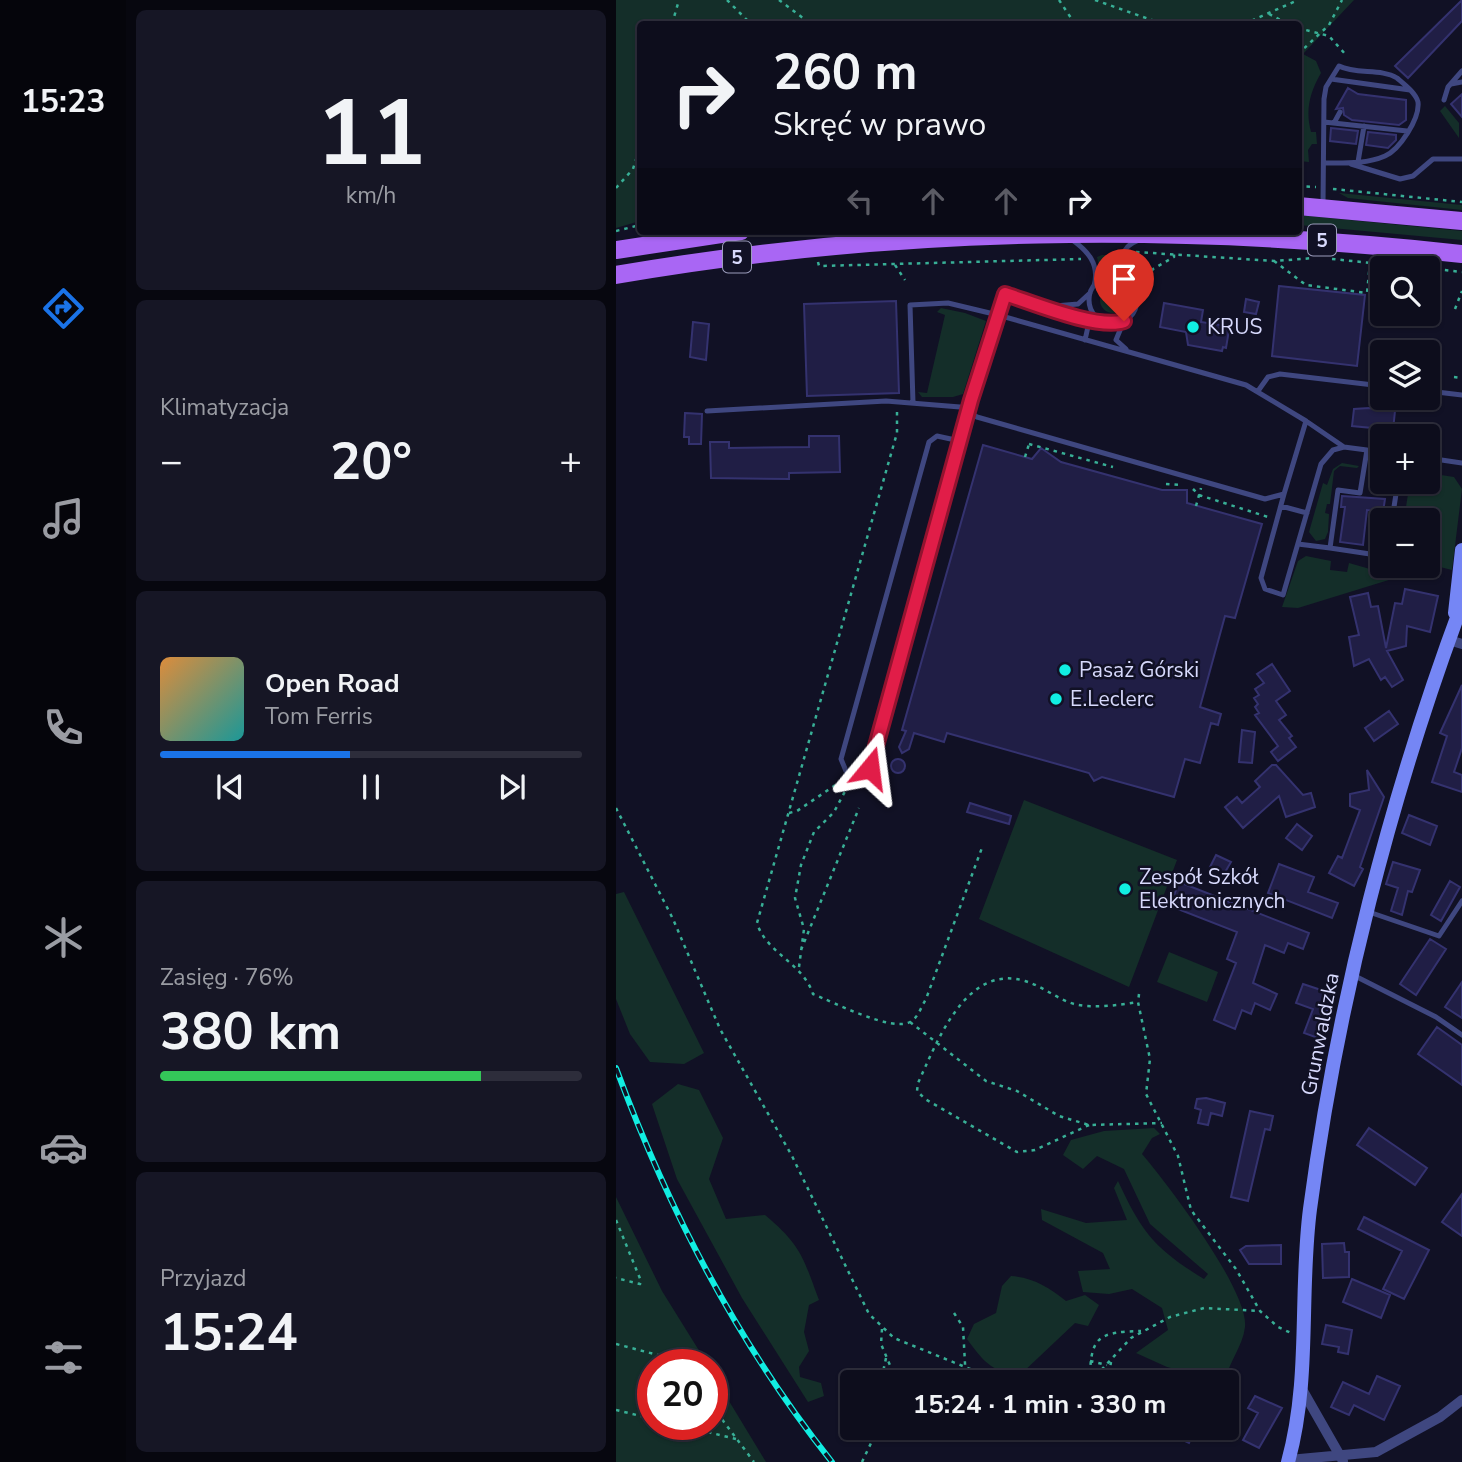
<!DOCTYPE html>
<html lang="pl">
<head>
<meta charset="utf-8">
<style>
  :root { --surface:#0d0d1c; --page:#161625; --text:#f1f3f6; --muted:#9a9ca3; --line:#2d2d3b; --accent:#1a73e8 }
  body { margin:0; font-family:"Nunito Sans",sans-serif; background:var(--page); color:var(--text); height:100vh; display:flex; flex-direction:column; font-size:26px; white-space:nowrap }
  * { box-sizing:border-box; margin:0 }
  p { font-size:23px; color:var(--muted) }
  .icon { flex:none; width:38px; height:38px; fill:none; stroke:currentColor; stroke-width:2; stroke-linecap:round; stroke-linejoin:round }
  .map { position:relative; flex:1; overflow:hidden }
  .side { display:flex; flex-direction:column; gap:10px; padding:10px; background:#07070f; width:490px }
  .side>* { flex:none }
  .hud { position:absolute; left:21px; top:21px; width:665px; height:214px; border-radius:7px; box-shadow:0 2px 5px #0004,0 0 0 2px var(--line); background:#0d0d1c; color:var(--text); overflow:hidden }
  .tools { position:absolute; left:754px; top:256px; display:grid; gap:14px }
  .tools a { display:grid; place-items:center; width:70px; height:70px; border-radius:7px; background:var(--surface); box-shadow:0 2px 5px #0004,0 0 0 2px var(--line); font-size:35px }
  .speed { position:absolute; left:21px; top:1349px; display:flex; gap:14px; font-size:35px; font-weight:700; text-align:center }
  .speed>* { display:grid; place-content:center; width:91px; height:91px; border-radius:50%; background:var(--surface); box-shadow:0 2px 5px #0004,0 0 0 2px var(--line); line-height:1 }
  .speed .limit { border:10px solid #d22; background:#fff; color:#111 }
  .pin { position:absolute; display:grid; place-items:center; width:60px; height:60px; color:#fff; margin:-72px -30px; border-radius:50% 50% 50% 0; rotate:-45deg; box-shadow:0 0 7px #0007 }
  .pin .icon { rotate:45deg }
  .me { position:absolute; width:77px; margin:-38px; rotate:16deg; stroke-linejoin:round; filter:drop-shadow(0 0 5px #0008) }
  .turn { display:flex; align-items:center; gap:24px; height:147px; padding:0 21px; font-size:32px }
  .turn .icon { width:91px; height:91px; stroke-width:2.5 }
  .turn b { display:block; font-size:49px; line-height:60px }
  .lanes { display:flex; align-items:center; height:66px; padding:0 21px; background:#0003; justify-content:center; gap:35px; direction:ltr }
  .lanes .off { opacity:.35 }
  .big { font-size:52px; font-weight:700; line-height:1.1 }
  .side .card { flex:1; display:flex; flex-direction:column; justify-content:center; gap:10px; min-width:0; padding:0 24px; border-radius:10px; background:var(--page) }
  .side .dial { align-items:center; gap:0 }
  .dial b { font-size:91px; line-height:1 }
  .song { display:flex; align-items:center; gap:21px }
  .cover { width:84px; height:84px; border-radius:10px; background:linear-gradient(135deg,hsl(30 70% 55%),hsl(180 70% 35%)) }
  .played { height:7px; border-radius:4px; background:linear-gradient(90deg,var(--accent) 45%,var(--line) 45%) }
  .keys { display:flex; justify-content:space-around; direction:ltr }
  .heat { display:flex; justify-content:space-between; align-items:center; font-size:38px; direction:ltr }
  .charge { height:10px; border-radius:5px; background:linear-gradient(90deg,#34c759 76%,var(--line) 0) }
  .trip { position:absolute; left:224px; top:1370px; width:399px; height:70px; border-radius:7px; background:var(--surface); box-shadow:0 2px 5px #0004,0 0 0 2px var(--line); font-weight:700; line-height:70px; text-align:center }
  main { display:flex; flex:1; min-height:0 }
  .dock { display:flex; flex-direction:column; width:126px; justify-content:space-around; align-items:center; background:#05050b; color:var(--muted) }
  .dock .icon { width:49px; height:49px }
  .dock .current { color:var(--accent) }
  .dock b { font-size:32px; color:var(--text) }
  .map>svg:first-child { display:block }
  .green { fill:#142e29 }
  .building { fill:#201e45; stroke:#34326f; stroke-width:2 }
  .lines { fill:none; stroke-linecap:round; stroke-linejoin:round }
  .path { stroke:#38af96; stroke-width:2.5; stroke-dasharray:3.5 5; stroke-linecap:butt }
  .lane { stroke:#3f4780; stroke-width:5 }
  .street { stroke:#3f4780; stroke-width:10 }
  .secondary { stroke:#7586f5; stroke-width:14 }
  .primary { stroke:#a966f4; stroke-width:18 }
  .rail-casing { stroke:#11eee2; stroke-width:6 }
  .rail { stroke:#111125; stroke-width:3.5; stroke-dasharray:10; stroke-linecap:butt }
  .route-casing { stroke:#92132f; stroke-width:18 }
  .route { stroke:#e11d48; stroke-width:12 }
  .poi-dot { fill:#11eee2; stroke:#111125; stroke-width:2.5 }
  .labels { text-anchor:middle; stroke-width:5; stroke-linejoin:round; paint-order:stroke }
  .shield { fill:#111125; stroke:#9c9dbc; stroke-width:2 }
  .shield-label { font-size:19px; font-weight:bold; fill:#d7d9fc }
  .poi-label { font-size:21px; fill:#d7d9fc; stroke:#111125; text-anchor:start }
  .street-label { font-size:21px; fill:#d7d9fc; stroke:#111125 }
</style>
</head>
<body>
<main>
<nav class="dock">
<b>15:23</b>
<svg class="icon current" aria-label="directions" viewBox="0 0 24 24"><path d="M12 3l9 9-9 9-9-9zM9 14v-3h6M13 9l2 2-2 2"/></svg>
<svg class="icon" aria-label="music" viewBox="0 0 24 24"><path d="M9 18V5l10-2v13"/><circle cx="6" cy="18" r="3"/><circle cx="16" cy="16" r="3"/></svg>
<svg class="icon" aria-label="phone" viewBox="0 0 24 24"><path d="M5 4h4l2 5-3 2q2 4 5 5l2-3 5 2v4C11 20 4 13 5 4z"/></svg>
<svg class="icon" aria-label="climate" viewBox="0 0 24 24"><path d="M12 3v18M4 7l16 10M4 17L20 7"/></svg>
<svg class="icon" aria-label="car" viewBox="0 0 24 24"><path d="M5 17H2v-5l4-1 3-4h7l3 4 3 1v5h-3M9 17h6M6 11h13"/><circle cx="7" cy="17" r="2"/><circle cx="17" cy="17" r="2"/></svg>
<svg class="icon" aria-label="filters" viewBox="0 0 24 24"><path d="M4 7h16M4 17h16"/><circle cx="9" cy="7" r="2"/><circle cx="15" cy="17" r="2"/></svg>
</nav>
<section class="side">
<div class="card dial"><b>11</b><p>km/h</p></div>
<div class="card"><p>Klimatyzacja</p>
<div class="heat"><a>−</a><b class="big">20°</b><a>+</a></div>
</div>
<div class="card">
<div class="song"><i class="cover"></i><div><b>Open Road</b><p>Tom Ferris</p></div></div>
<div class="played"></div>
<div class="keys"><svg class="icon" aria-label="previous" viewBox="0 0 24 24"><path d="M18 5L8 12l10 7zM5 5v14"/></svg><svg class="icon" aria-label="pause" viewBox="0 0 24 24"><path d="M8 5v14M16 5v14"/></svg><svg class="icon" aria-label="next" viewBox="0 0 24 24"><path d="M6 5l10 7-10 7zM19 5v14"/></svg></div>
</div>
<div class="card"><p>Zasięg · 76%</p><b class="big">380 km</b><div class="charge"></div></div>
<div class="card"><p>Przyjazd</p><b class="big">15:24</b></div>
</section>
<div class="map">
<svg width="846" height="1462" viewBox="0 0 846 1462">
  <rect width="100%" height="100%" fill="#111125"/>
  <path class="green" d="M0,0H738L687,54L700,61L705,73C694,92 689,110 695,132H700L701,144H696L692,150L693,162L683,161L682,24H24V221L0,228Z
    M829,106L843,123V138L824,111Z
    M723,193L846,205V210L732,198Z
    M682,215L846,231V240L683,225Z
    M486,255H500V272L485,274L481,257Z
    M484 300a13 13 0 1 1 26 0a13 13 0 1 1-26 0Z
    M325,308L349,313L370,321L347,394L337,397H306L302,392L311,393L329,315L321,312Z
    M726,463L743,466L741,468L724,466L718,471L714,504H711L709,513L713,514L712,532L709,539L700,541L693,532L707,483L711,485L717,469Z
    M812,473L838,477L846,489L836,570L812,564V520H788L794,481H812Z
    M690,556L715,561L714,570L731,572L733,563L775,575L776,579L682,608L666,607L682,561Z
    M408,800L561,860L513,987L363,919Z
    M8,892L88,1053L68,1064L34,1062L14,1034L0,999V894Z
    M553,952L602,972L591,1002L541,982Z
    M62,1084L83,1090L107,1138L93,1179L110,1219L149,1215C185,1245 187,1257 203,1300L193,1305L188,1332L193,1351L183,1367L184,1377L205,1383L208,1396L192,1402L126,1298L61,1179L36,1104Z
    M538,1128L544,1134L536,1138L526,1154C551,1183 633,1291 629,1327C627,1346 612,1363 609,1382L551,1367L520,1353L552,1330L546,1308L516,1289L493,1294L467,1292L462,1271L494,1269L487,1253L426,1220L425,1209L470,1223L511,1220L498,1188L502,1181C526,1233 539,1249 588,1279L592,1274L534,1224L508,1169L481,1156L467,1169L447,1155L455,1140L488,1131Z
    M0,1197L46,1291L92,1365H37V1424H96V1373L150,1462H0Z
    M395,1276C418,1278 432,1287 450,1301L469,1295L483,1305L472,1326L459,1323L405,1374C377,1374 367,1361 351,1339L358,1324L380,1313L386,1286Z"/>
  <path class="building" d="M846,0V21L792,78L779,66Z
    M732,88L742,94L790,100V120L783,125L736,120L728,115L727,108L720,109Z
    M846,94V117L835,104Z
    M715,128L742,131L740,144L714,141Z
    M752,132L780,135V140L772,148L750,145Z
    M663,286L749,295L741,366L656,356Z
    M630,299L643,302L640,314L628,312Z
    M280,301L283,393L191,396L188,304Z
    M548,303L587,310L585,322L610,326L613,330L610,348L607,347L606,351L572,345L570,332L544,327Z
    M77,322L93,324L90,360L74,357Z
    M753,408L779,411L777,430L736,426L738,409Z
    M69,413L86,414L85,444H73V437H68Z
    M193,436H223L224,472L173,473V479L95,478L94,442H113V448L193,447Z
    M367,445L416,459L425,448L445,462L546,490H571V503L646,524L619,618L609,616L584,707L605,714L602,725L595,723L584,763L569,759L558,797L486,777L478,781L473,773L331,733L328,742L298,733L293,749L286,753L283,747L290,731L286,730Z
    M726,496L769,499L767,512L751,510L747,545L724,542L729,507H725Z
    M789,589L822,596L814,632L791,626L790,646L771,651L787,680L776,687L769,677L765,680L753,659L738,666L733,637L743,635L734,597L752,593L755,607L762,606L770,648L779,603L786,604Z
    M656,664L674,691L660,701L670,715L663,720L676,736L673,738L680,747L662,761L655,752L662,746L639,715L643,713L639,707L642,704L638,698L643,695L639,689L648,683L641,674Z
    M846,685V748L838,772L846,775V792L816,782L831,736L824,733Z
    M773,711L782,724L758,741L749,728Z
    M626,730L639,732L636,763L623,762Z
    M275 766a7 7 0 1 1 14 0a7 7 0 1 1-14 0Z
    M656,765H660L687,795L695,793L699,807L670,817L663,796L627,828L609,807L621,797L626,803L644,787L639,781Z
    M751,770L768,797L744,867L747,869L738,886L713,873L722,856L726,858L744,810L734,806V794L753,790Z
    M354,803L395,816L393,824L351,812Z
    M793,815L821,826L814,845L786,833Z
    M681,824L696,836L686,850L670,838Z
    M600,855L615,862L608,874L594,867Z
    M777,862L804,870L796,892L792,891L786,915L775,911L782,888L770,884Z
    M663,864L698,877L692,892L722,903L716,918L652,893Z
    M834,881L844,887L825,921L815,915Z
    M563,882L693,933L687,949L672,943L668,953L649,945L637,983L661,994L654,1010L639,1003L635,1014L626,1010L619,1029L598,1020L620,963L611,959L621,932L554,906Z
    M814,939L830,949L800,995L784,984Z
    M846,982V1018L829,1007Z
    M687,984L717,994L702,1038L688,1033L697,1009L680,1003Z
    M821,1027L846,1045V1085L802,1054Z
    M590,1098L609,1103L606,1116L595,1113L592,1125L582,1123L585,1110L579,1108L581,1099Z
    M634,1111L657,1116L654,1130L649,1129L632,1201L615,1197Z
    M753,1128L811,1168L799,1185L741,1145Z
    M846,1194V1236L826,1222Z
    M748,1217L813,1250L788,1299L767,1289L786,1251L742,1229Z
    M728,1243L729,1252H733V1277L707,1278L706,1244Z
    M665,1245V1264H633L624,1250L630,1246Z
    M736,1279L774,1295L765,1318L727,1302Z
    M710,1325L736,1330L732,1354L722,1352L723,1347L706,1344Z
    M761,1376L784,1386L768,1420L738,1405L733,1415L715,1407L727,1382L753,1394Z
    M639,1396L666,1408L643,1448L627,1440L642,1413L632,1408Z
    M564,1428H579L573,1443L560,1437Z"/>
  <g class="lines">
    <path class="path" d="M111,0L135,24
      M163,0L195,24
      M443,0L459,24
      M479,0L547,24
      M653,14L672,24
      M56,24L63,0
      M628,24L682,0
      M682,28L713,36L730,55
      M682,54L713,25L726,0
      M682,186L700,187
      M0,188L17,169L24,147
      M717,189L846,202
      M0,231L24,225
      M520,252L658,261L698,258
      M716,259L806,268
      M658,261L690,285L751,293
      M202,262L203,266L465,259
      M754,263L751,293L757,302
      M279,265L289,280
      M812,268L846,272
      M528,286L537,269L558,257V253
      M839,309L846,291
      M838,377L846,378
      M281,412V433L141,923C150,953 187,963 197,994C217,1002 275,1032 294,1022C302,1018 305,1007 310,999L367,845
      M413,444L497,467
      M409,457L413,444
      M550,484L564,485
      M577,489L583,495L652,517
      M580,506L585,488
      M0,808L57,919L104,1029L176,1156L253,1314L278,1338L386,1382
      M173,813L181,811L221,784L234,782
      M185,950L243,808
      M183,967L188,929L179,898L185,865L198,832L218,812L234,782
      M523,994L522,1002L534,1059L530,1094L562,1156L575,1210L620,1269L644,1311L662,1327L675,1333
      M294,1022L370,1081L401,1091L443,1116L473,1125L546,1123
      M473,1125L419,1150L401,1152L309,1099L301,1091L302,1083C321,1042 350,963 409,981C426,986 441,999 458,1004C477,1009 502,1005 522,1002
      M0,1220L25,1281L24,1284L0,1278
      M338,1313L347,1327L350,1382
      M266,1329L265,1344L279,1377L277,1382
      M0,1344L61,1360L66,1365
      M270,1358L267,1372L270,1382
      M474,1361L491,1365
      M474,1382L515,1338L554,1317L588,1308L644,1311
      M474,1382C474,1337 481,1332 525,1331
      M492,1382L495,1362
      M96,1406L138,1462
      M0,1410L37,1419
      M59,1424L120,1439
      M340,1441L344,1428
      M246,1462L256,1441L271,1428"/>
    <path class="lane" d="M715,79L794,90
      M835,84L846,82
      M828,100L832,87L846,71
      M708,122L791,131
      M718,123L724,112
      M742,162L748,126
      M735,164L784,179L797,176L817,159H846
      M707,205L708,99L710,87L723,66C740,75 765,68 781,78C788,84 800,93 802,102C804,119 783,150 769,156C751,164 729,163 710,163
      M455,239C472,251 484,264 478,286
      M473 300a24 24 0 1 1 48 0a24 24 0 1 1-48 0Z
      M511,279C502,265 504,247 521,241
      M439,306L462,304L474,293
      M507,323L500,340L510,349
      M469,340L474,318
      M642,391L652,377L664,374L766,386
      M812,391L846,395
      M297,403L294,305L332,303L382,315L389,294L485,320
      M91,411L270,401L344,407L361,417L649,499L668,494L690,421L630,385L382,315L352,410L254,768L251,774L245,776L230,771L225,759L313,442L321,436L344,441
      M690,421L728,447L766,452
      M812,458L846,463
      M668,494L645,578L649,589L667,595L705,464L717,450L728,447
      M665,506L691,513
      M776,520L782,481
      M682,544L714,548L722,490L744,493L751,450
      M714,548L754,554L766,549
      M753,912L823,936L846,901
      M739,976L820,1017L846,1035"/>
    <path class="street" d="M833,640L846,644
      M687,1391L727,1461
      M673,1460L760,1452L824,1417L846,1400"/>
    <path class="secondary" d="M839,613L846,550
      M672,1462C695,1379 683,1294 694,1209C721,1005 774,797 846,604"/>
    <path class="primary" d="M682,206L846,221
      M0,250L125,231
      M0,275C283,226 561,223 846,254"/>
    <g class="rail-casing">
      <path id="rail" d="M0,1068C52,1209 122,1344 216,1462"/>
    </g>
    <use href="#rail" class="rail"/>
  </g>
  <g class="lines">
    <g class="route-casing">
      <path id="route" d="M254,768L355,400L389,294C417,303 482,330 508,321"/>
    </g>
    <use href="#route" class="route"/>
  </g>
  <g class="poi-dot">
    <circle cx="577" cy="327" r="7"/>
    <circle cx="449" cy="670" r="7"/>
    <circle cx="440" cy="699" r="7"/>
    <circle cx="509" cy="889" r="7"/>
  </g>
  <g class="labels">
    <g class="shield">
      <rect x="692" y="224.5" width="28" height="31" rx="5"/>
      <rect x="107" y="241.5" width="28" height="31" rx="5"/>
    </g>
    <g class="shield-label">
      <text x="706" y="247">5</text>
      <text x="121" y="264">5</text>
    </g>
    <g class="poi-label">
      <text x="591" y="334">KRUS</text>
      <text x="463" y="677">Pasaż Górski</text>
      <text x="454" y="706">E.Leclerc</text>
      <text x="523" y="884">Zespół Szkół<tspan x="523" dy="24">Elektronicznych</tspan></text>
    </g>
    <g class="street-label">
      <text transform="translate(704 1034) rotate(-79)" y="7">Grunwaldzka</text>
    </g>
  </g>
</svg>
<div class="tools">
<a><svg class="icon" aria-label="search" viewBox="0 0 24 24"><circle cx="10" cy="10" r="6"/><path d="M15 15l6 6"/></svg></a>
<a><svg class="icon" aria-label="layers" viewBox="0 0 24 24"><path d="M12 4l9 5-9 5-9-5zM3 14l9 5 9-5"/></svg></a>
<a>+</a>
<a>−</a>
</div>
<div class="speed"><div class="limit">20</div></div>
<div class="pin" style="left:508px;top:321px;background:#d93025"><svg class="icon" aria-label="arrive" viewBox="0 0 24 24"><path d="M6 21V4h12l-3 4 3 4H6"/></svg></div>
<svg class="me" style="left:254px;top:768px" viewBox="-20 -20 40 40"><path d="M0-17L14 15 0 8-14 15z" fill="#e11d48" stroke="#fff" stroke-width="4"/></svg>
<div class="trip">15:24 · 1 min · 330 m</div>
<div class="hud">
<div class="turn"><svg class="icon" aria-label="right" viewBox="0 0 24 24"><path d="M7 20v-9h11M14 6l5 5-5 5"/></svg><div><b>260 m</b>Skręć w prawo</div></div>
<div class="lanes"><svg class="icon off" aria-label="left" viewBox="0 0 24 24"><path d="M17 20v-9H6M10 6l-5 5 5 5"/></svg><svg class="icon off" aria-label="ahead" viewBox="0 0 24 24"><path d="M12 20V5M6 11l6-6 6 6"/></svg><svg class="icon off" aria-label="ahead" viewBox="0 0 24 24"><path d="M12 20V5M6 11l6-6 6 6"/></svg><svg class="icon" aria-label="right" viewBox="0 0 24 24"><path d="M7 20v-9h11M14 6l5 5-5 5"/></svg></div>
</div>
</div>
</main>
</body>
</html>
